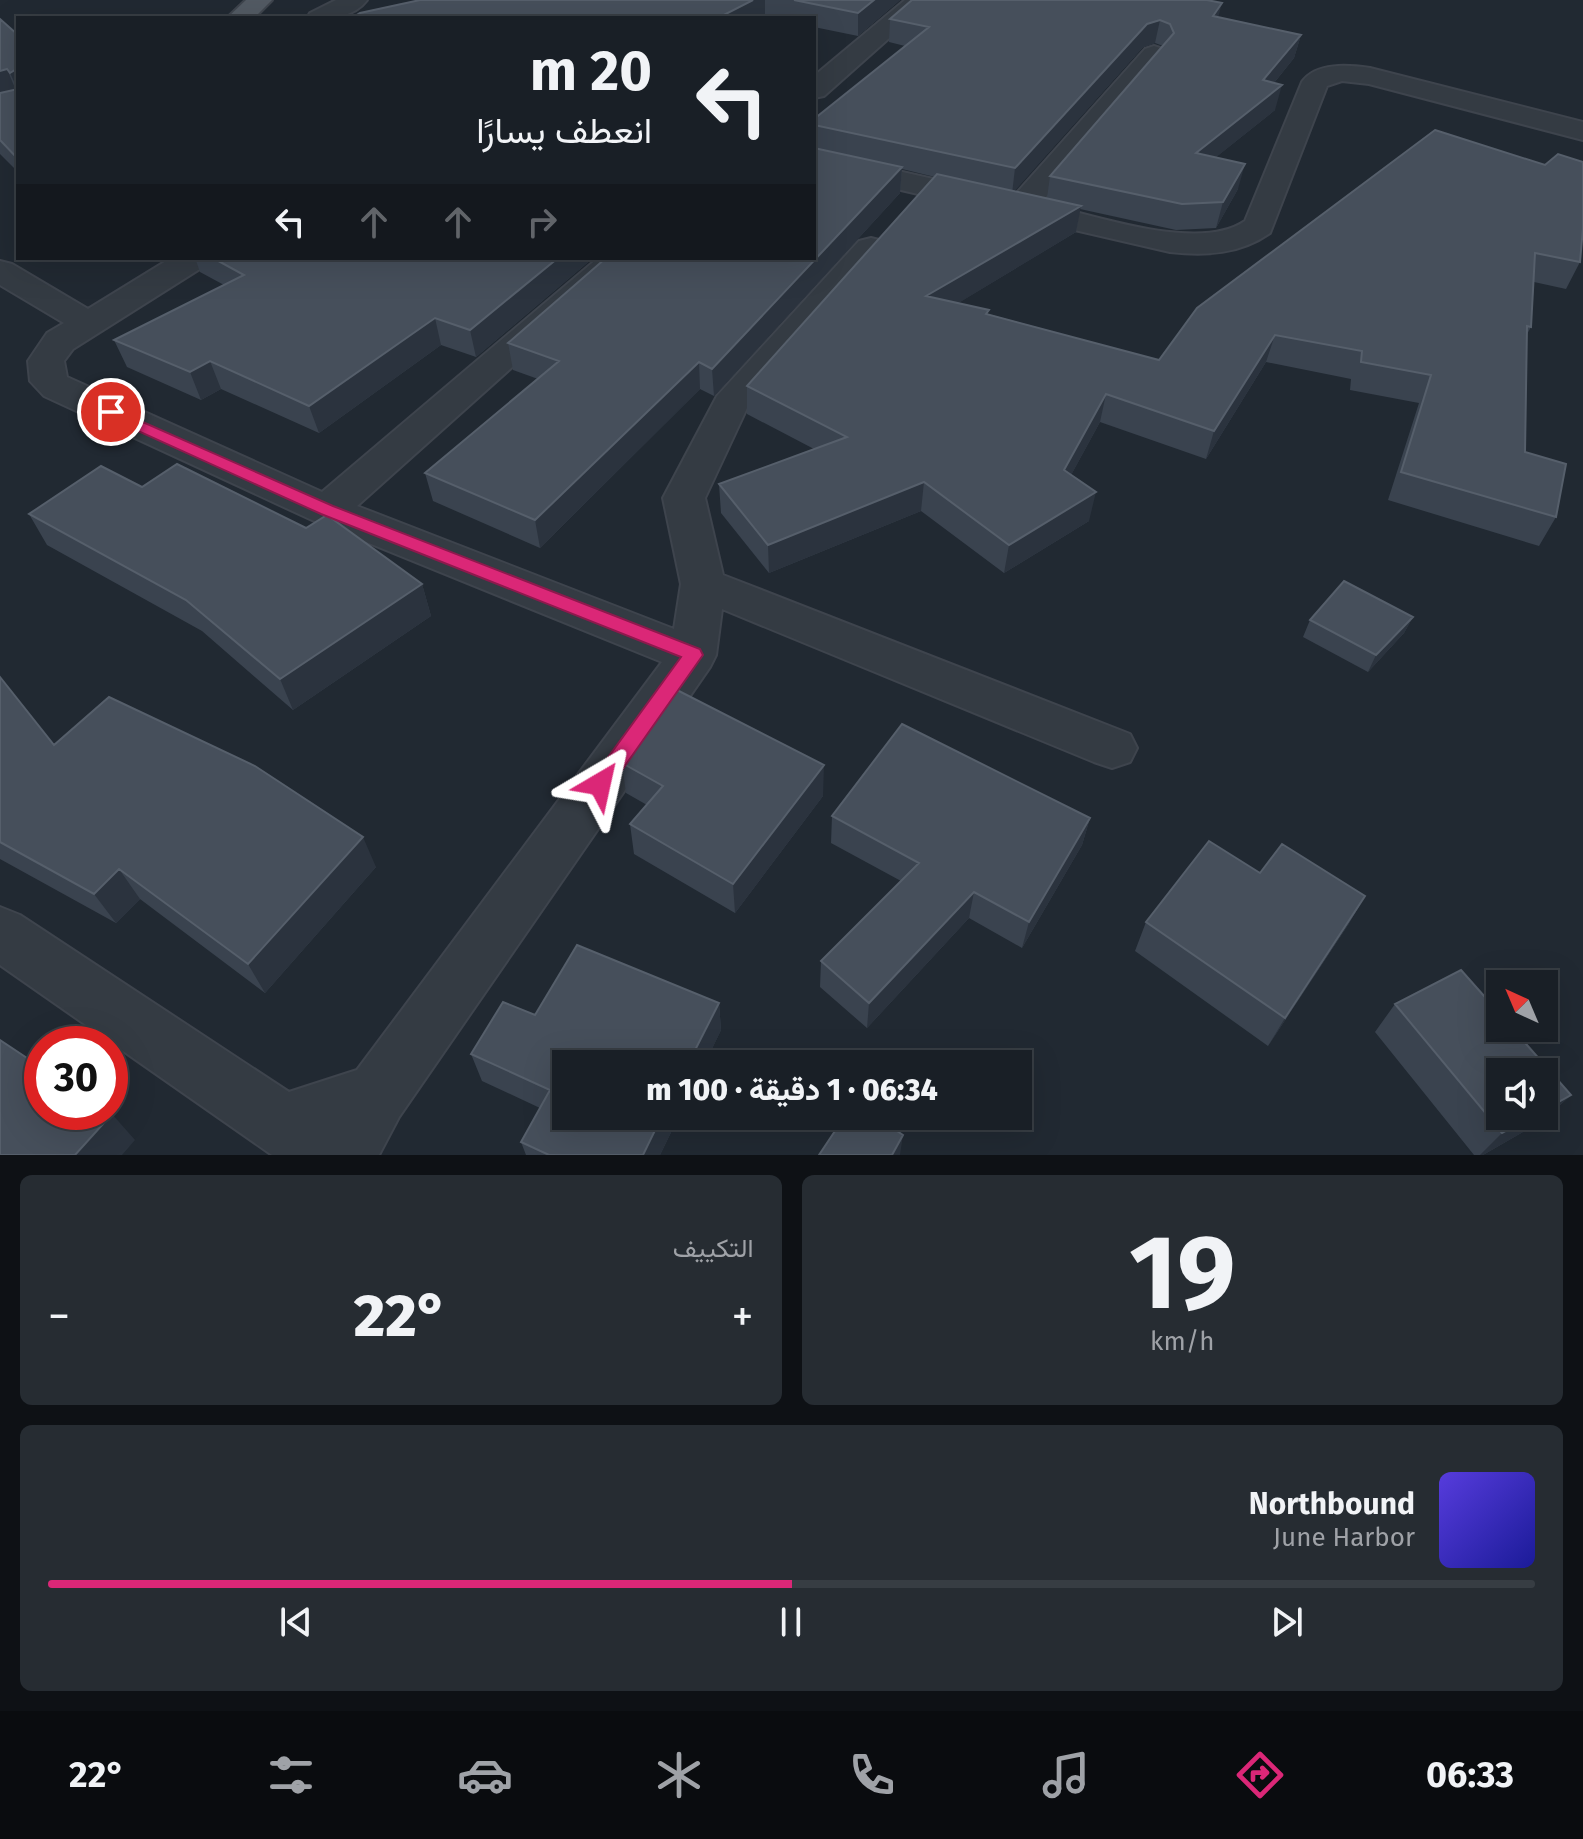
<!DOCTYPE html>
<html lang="ar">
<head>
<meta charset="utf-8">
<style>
  :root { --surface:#191f26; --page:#262c32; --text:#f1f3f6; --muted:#9fa2a7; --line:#373d43; --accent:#db2777 }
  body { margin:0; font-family:"Fira Sans",Vazirmatn,sans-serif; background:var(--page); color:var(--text); direction:rtl; height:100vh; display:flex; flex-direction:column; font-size:30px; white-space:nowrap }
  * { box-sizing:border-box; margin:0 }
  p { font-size:26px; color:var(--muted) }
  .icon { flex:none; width:44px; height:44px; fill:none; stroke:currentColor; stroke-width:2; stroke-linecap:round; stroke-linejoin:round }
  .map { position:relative; height:1155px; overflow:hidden; direction:ltr }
  .sheet { display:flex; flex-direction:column; gap:20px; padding:20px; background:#0e1115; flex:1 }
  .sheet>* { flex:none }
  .guide { position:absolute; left:16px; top:16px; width:800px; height:244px; border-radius:0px; box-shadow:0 8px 32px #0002,0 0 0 2px var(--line); direction:rtl; background:#191f26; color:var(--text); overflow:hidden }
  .needle { width:52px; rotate:316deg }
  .controls { position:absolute; left:1486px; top:970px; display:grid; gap:16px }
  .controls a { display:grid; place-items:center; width:72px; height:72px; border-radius:0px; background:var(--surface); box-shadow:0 8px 32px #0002,0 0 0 2px var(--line); font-size:40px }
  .speed { position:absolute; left:24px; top:1026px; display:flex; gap:16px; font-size:40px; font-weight:700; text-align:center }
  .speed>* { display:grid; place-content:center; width:104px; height:104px; border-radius:50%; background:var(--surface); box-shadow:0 8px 32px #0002,0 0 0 2px var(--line); line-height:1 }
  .speed .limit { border:12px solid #d22; background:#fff; color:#111 }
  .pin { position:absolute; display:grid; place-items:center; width:68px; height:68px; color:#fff; margin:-34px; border:4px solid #fff; border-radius:50%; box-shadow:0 2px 8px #0007 }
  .me { position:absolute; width:88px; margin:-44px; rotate:36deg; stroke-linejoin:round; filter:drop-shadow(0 0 6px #0008) }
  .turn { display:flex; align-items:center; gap:28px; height:168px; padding:0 32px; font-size:36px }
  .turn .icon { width:104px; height:104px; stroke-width:2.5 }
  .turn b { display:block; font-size:56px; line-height:68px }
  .lanes { display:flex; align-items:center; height:76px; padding:0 32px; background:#0003; justify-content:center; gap:40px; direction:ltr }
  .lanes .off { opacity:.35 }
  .big { font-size:60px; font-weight:800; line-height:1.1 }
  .sheet .widget { flex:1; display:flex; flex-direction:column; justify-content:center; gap:12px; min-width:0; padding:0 28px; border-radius:12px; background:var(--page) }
  .sheet .dial { align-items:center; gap:0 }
  .dial b { font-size:104px; line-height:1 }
  .song { display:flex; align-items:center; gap:24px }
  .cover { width:96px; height:96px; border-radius:12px; background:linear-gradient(135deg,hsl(250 70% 55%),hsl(240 70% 35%)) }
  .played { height:8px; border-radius:4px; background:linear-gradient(90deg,var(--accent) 50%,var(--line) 50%) }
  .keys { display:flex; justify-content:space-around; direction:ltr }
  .heat { display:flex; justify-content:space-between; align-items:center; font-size:44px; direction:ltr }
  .sheet .tiles { flex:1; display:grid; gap:20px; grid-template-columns:1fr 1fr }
  .widget:last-child { grid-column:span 2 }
  .trip { position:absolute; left:552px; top:1050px; width:480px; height:80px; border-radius:0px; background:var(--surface); box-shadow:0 8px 32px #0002,0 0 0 2px var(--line); font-weight:800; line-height:80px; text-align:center; direction:rtl }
  .menu { display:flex; height:128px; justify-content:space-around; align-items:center; background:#0a0c0f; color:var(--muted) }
  .menu .icon { width:56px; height:56px }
  .menu .on { color:var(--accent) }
  .menu b { font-size:36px; color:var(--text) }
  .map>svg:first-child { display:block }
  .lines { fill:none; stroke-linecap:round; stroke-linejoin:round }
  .minor-casing { stroke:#3e444d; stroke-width:4 }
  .major-casing { stroke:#3e444d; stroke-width:4 }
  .minor { fill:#343b43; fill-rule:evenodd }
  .major { fill:#525a63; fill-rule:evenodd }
  .wall { fill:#3a434f; fill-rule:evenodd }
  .shaded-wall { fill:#2b333e }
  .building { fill:#464f5b; stroke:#565f6b; stroke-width:2 }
  .route { fill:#db2777; stroke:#8e194d; stroke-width:2 }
</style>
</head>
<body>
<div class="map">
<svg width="1583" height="1155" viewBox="0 0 1583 1155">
  <rect width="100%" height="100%" fill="#212932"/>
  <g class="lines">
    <g class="minor-casing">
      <path id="minor" d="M336,0H367C353,19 328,18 307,18L310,13Z
        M905,0H932L824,96L814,98V76Z
        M1154,46L1163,49L1167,54L1163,59L1041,203C1094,215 1199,253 1245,221L1302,82C1316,62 1349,65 1370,68L1583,122V140L1369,84L1342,81L1327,86L1270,233C1240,254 1206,256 1170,252L814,170V152L1013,197L1145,49Z
        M871,238L883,241L887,248L747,408L705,498L723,575L1130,734L1137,748L1130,762L1112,768L1094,762L722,609L716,655L710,667L399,1117L379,1155H272L0,965V907L20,915L289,1092L357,1070L662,662L312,520L44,396L30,381L28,361L47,333L64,323L0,285V261L12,264L88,309L171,258H210L206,265L73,349L64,361L67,377L322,492L598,258H634L357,506L674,629L681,584L663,498L717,396L859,241Z"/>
    </g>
    <g class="major-casing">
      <path id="major" d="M246,0H272L254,18H227Z"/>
    </g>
    <use href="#minor" class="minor"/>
    <use href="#major" class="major"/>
  </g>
  <path class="wall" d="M420,0H900L858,36L814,27V18H772L765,17L763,18H352Z
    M1218,17L1301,35L1294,58L1274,83L1275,110L1216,157L1238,189L1216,228L1176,230L1080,209L1076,232L958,303L988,314L1159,360L1435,130L1580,262L1566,289L1534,282L1531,327L1526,336L1525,452L1556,517L1539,546L1388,500L1419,403L1350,390L1351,379L1266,362L1206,459L1100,422L1071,475L1089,521L1004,573L921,511L769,573L721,513L719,484L814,449L747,414V386L935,177L902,169L900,193L714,396L700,389L540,548L433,501L425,473L538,379L513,370L508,343L814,258V119L905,46L889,42L890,19ZM1155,43L1163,46L1050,176L1047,198L1014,191L1143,47Z
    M0,19L18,35V172L0,154Z
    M195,258H593L476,357L441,345L319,433L221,389L201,400L127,367L114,340L224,285L200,272Z
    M142,487L422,584L431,616L293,710L202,631L47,545L29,514Z
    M1413,617L1404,633L1368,672L1303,637L1310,620Z
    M0,677L54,745L376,867L265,993L140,899L116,923L0,859Z
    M622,763L823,796L735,913L634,854L630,824L647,805L626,793Z
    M832,816L1090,818L1082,845L1022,948L969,918L867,1028L820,987L821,961L901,881L831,843Z
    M1365,896L1348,925L1268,1046L1135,951L1146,922Z
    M719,1003L721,1030L660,1155H526L521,1142L540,1108L482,1081L471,1054L535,1015Z
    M1395,1004L1571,1095L1544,1120L1483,1155H1474L1375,1032Z"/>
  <path class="shaded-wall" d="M753,0H765V17L763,18H718Z
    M874,0H900L858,36V13Z
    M1222,3L1216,26L1213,16Z
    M1160,20L1155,43L1143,47L1012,194L1015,168L1147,24Z
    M1301,35L1294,58L1257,104L1263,80Z
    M18,68V90L10,73Z
    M7,69L17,93L0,98V71Z
    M1282,85L1275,110L1190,178L1196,153Z
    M1245,164L1238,189L1216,228L1223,202Z
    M902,167L900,193L714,396L712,369Z
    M1081,206L1076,232L924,324L926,296Z
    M558,258H593L476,357L470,330Z
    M435,318L441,345L319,433L309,406Z
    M1275,335L1266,362L1206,459L1214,431Z
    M210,361L221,389L201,400L190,372Z
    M699,362L700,389L540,548L535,520Z
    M1106,394L1100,422L1058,499L1064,470Z
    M924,482L921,511L769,573L768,545Z
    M1096,492L1089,521L1004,573L1009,545Z
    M422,584L431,616L293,710L280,679Z
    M1413,617L1404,633L1368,672L1376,655Z
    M824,765L823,796L735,913L733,884Z
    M1090,818L1082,845L1022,948L1029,922Z
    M363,837L376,867L265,993L248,964Z
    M119,869L140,899L116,923L94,894Z
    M974,892L969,918L867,1028L869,1003Z
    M1365,896L1348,925L1268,1046L1285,1018Z
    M719,1003L721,1030L705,1064H688Z
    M1571,1095L1544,1120L1483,1155H1480L1502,1133L1533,1116H1544V1110Z
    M112,1114L135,1140L122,1155H75Z
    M662,1116H679L660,1155H643Z
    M903,1135L900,1155H892Z"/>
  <path class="building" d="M420,0H753L718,18H352L360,13Z
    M794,0H874L858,13Z
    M912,0H1207L1222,3L1213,16L1301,35L1263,80L1282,85L1196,153L1245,164L1223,202L1182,204L1050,176L1174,33L1170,24L1160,20L1147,24L1015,168L814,125V119L929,27L890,19Z
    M0,19L18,35V68L10,73L7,69L0,71Z
    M18,89V159L0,140V93Z
    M1435,130L1545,165L1558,154L1583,162V228L1580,262L1535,253L1531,327L1527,326L1525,452L1566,464L1556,517L1401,472L1431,375L1361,362L1362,351L1275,335L1214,431L1106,394L1064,470L1096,492L1009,545L924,482L768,545L719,484L847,437L747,386L937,174L1081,206L926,296L989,310L986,314L1159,360L1197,308Z
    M814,148L902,167L712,369L699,362L535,520L425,473L559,361L508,343L606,258H814Z
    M213,258H558L470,330L435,318L309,406L210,361L190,372L114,340L244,275Z
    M177,464L306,528L327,515L422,584L280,679L186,600L29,514L101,466L142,487Z
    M1344,581L1413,617L1376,655L1310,620Z
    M0,677L54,745L109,697L255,766L363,837L248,964L119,869L94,894L0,842Z
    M675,689L824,765L733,884L630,824L663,786L622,763Z
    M902,724L1090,818L1029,922L974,892L869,1003L821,961L919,863L832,816Z
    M1209,841L1260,873L1282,844L1365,896L1285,1018L1146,922Z
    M577,945L719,1003L688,1064H566V1116H662L643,1155H549L521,1142L550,1090L471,1054L503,1002L535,1015Z
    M1461,970L1500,1014V1028H1512L1571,1095L1544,1110V1072H1500V1116H1533L1502,1133L1395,1004Z
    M0,1040L42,1068V1112H108L112,1114L75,1155H0Z
    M845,1116H875L903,1135L892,1155H819Z"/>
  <path class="route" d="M111,408L333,506L700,649L703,655L608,790L600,793L593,790L590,784L593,778L681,657L321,514L105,416L103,412Z"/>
</svg>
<div class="controls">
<a><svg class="needle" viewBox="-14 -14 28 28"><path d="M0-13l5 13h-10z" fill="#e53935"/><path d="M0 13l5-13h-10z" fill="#9fa2a7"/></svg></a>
<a><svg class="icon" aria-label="sound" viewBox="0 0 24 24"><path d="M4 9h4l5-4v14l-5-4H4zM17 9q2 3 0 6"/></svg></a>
</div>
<div class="speed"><div class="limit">30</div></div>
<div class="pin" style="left:111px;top:412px;background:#d93025"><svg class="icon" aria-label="arrive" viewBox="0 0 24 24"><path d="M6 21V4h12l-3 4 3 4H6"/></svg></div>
<svg class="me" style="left:600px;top:784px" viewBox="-20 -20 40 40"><path d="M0-17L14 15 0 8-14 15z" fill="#db2777" stroke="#fff" stroke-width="4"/></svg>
<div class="trip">06:34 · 1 دقيقة · 100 m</div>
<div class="guide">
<div class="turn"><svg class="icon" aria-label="left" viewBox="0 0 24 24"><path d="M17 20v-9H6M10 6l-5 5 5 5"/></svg><div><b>20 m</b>انعطف يسارًا</div></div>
<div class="lanes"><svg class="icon" aria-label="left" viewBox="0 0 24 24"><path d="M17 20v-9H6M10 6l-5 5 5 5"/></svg><svg class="icon off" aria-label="ahead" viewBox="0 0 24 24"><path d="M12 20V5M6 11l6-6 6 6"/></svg><svg class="icon off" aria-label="ahead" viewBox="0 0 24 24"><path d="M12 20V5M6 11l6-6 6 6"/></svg><svg class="icon off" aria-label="right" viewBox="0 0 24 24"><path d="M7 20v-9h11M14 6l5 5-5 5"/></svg></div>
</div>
</div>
<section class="sheet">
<div class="tiles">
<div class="widget dial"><b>19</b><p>km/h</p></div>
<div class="widget"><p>التكييف</p>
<div class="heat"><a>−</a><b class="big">22°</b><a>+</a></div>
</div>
<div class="widget">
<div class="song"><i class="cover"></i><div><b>Northbound</b><p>June Harbor</p></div></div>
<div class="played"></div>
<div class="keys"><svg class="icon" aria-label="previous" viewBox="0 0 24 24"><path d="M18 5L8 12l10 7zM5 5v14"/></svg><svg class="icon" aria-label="pause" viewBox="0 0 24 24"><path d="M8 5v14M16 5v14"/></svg><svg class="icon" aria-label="next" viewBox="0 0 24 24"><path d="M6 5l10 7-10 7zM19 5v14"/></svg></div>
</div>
</div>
</section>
<nav class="menu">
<b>06:33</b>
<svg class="icon on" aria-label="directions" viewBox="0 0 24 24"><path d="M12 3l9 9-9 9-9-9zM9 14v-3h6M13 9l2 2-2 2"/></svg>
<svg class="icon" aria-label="music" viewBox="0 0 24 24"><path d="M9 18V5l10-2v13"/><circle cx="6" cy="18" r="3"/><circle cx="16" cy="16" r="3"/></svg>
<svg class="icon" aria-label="phone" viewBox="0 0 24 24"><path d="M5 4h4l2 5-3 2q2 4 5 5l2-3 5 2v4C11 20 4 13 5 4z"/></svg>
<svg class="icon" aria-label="climate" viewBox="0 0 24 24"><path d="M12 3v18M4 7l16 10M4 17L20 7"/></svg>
<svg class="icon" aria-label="car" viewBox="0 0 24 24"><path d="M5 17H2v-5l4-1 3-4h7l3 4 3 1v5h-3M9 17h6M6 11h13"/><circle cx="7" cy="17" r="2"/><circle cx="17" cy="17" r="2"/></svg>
<svg class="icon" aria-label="filters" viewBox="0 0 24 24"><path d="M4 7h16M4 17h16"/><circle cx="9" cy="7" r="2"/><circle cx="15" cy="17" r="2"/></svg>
<b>22°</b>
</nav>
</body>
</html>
